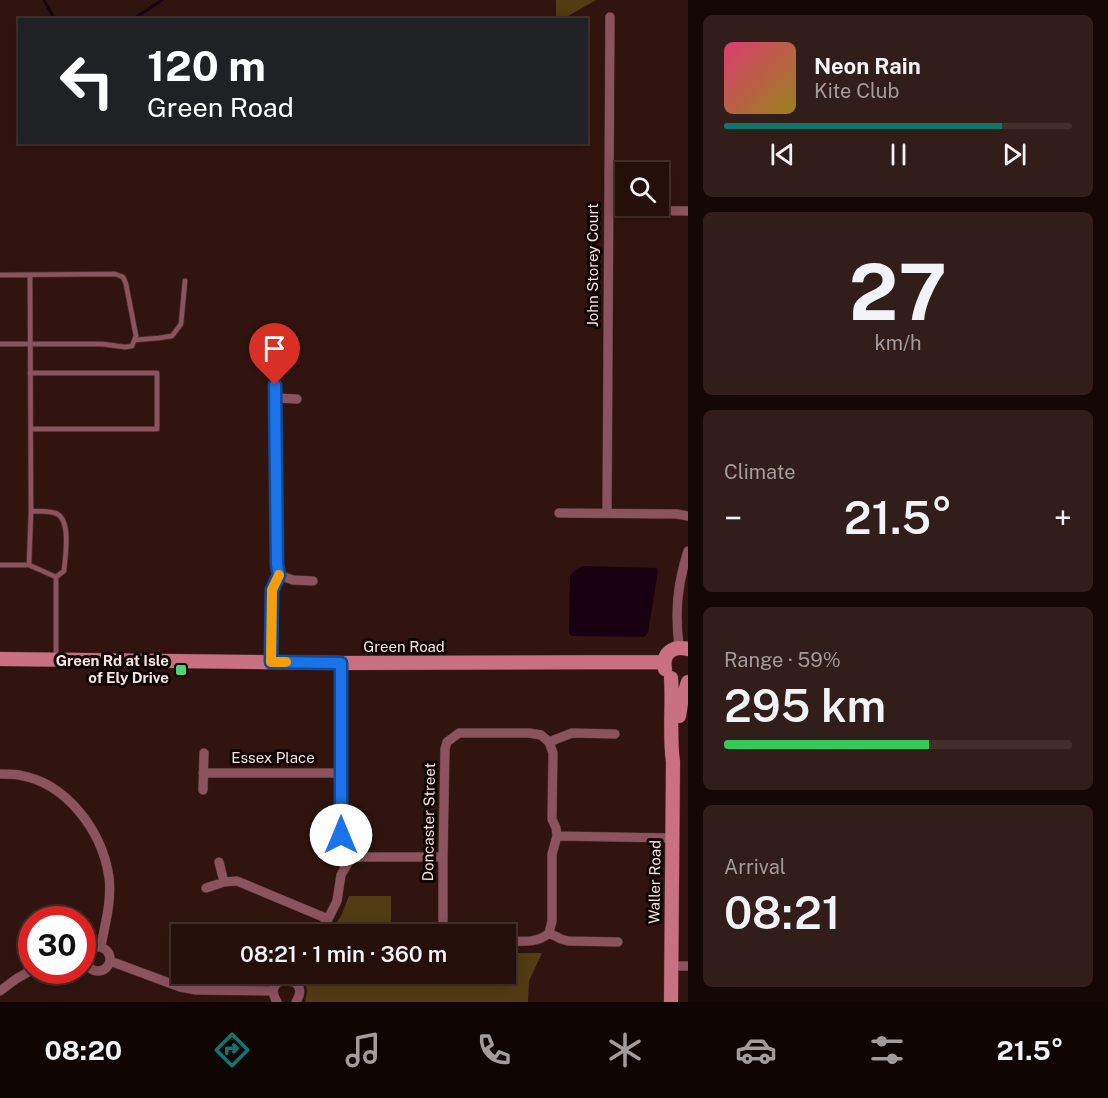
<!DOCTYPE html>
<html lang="en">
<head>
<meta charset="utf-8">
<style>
  :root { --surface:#250f0b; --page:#311d19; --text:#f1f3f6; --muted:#a39c9d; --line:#422f2c; --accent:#0f766e }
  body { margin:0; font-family:"Public Sans",sans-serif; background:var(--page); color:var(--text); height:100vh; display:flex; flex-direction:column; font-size:22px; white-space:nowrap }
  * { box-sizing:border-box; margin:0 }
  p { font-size:20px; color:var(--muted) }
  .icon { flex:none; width:33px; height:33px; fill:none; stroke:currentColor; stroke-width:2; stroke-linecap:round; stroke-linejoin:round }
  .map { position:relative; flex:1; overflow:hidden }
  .side { display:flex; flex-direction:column; gap:15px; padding:15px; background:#140806; width:420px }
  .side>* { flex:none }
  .guide { position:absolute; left:18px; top:18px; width:570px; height:126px; border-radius:0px; box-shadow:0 3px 15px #0003,0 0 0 2px var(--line); background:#202124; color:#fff; overflow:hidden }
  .buttons { position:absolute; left:615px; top:162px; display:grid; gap:12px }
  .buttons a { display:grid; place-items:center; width:54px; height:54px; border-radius:0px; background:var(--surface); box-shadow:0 3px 15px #0003,0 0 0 2px var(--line); font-size:30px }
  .speed { position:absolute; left:18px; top:906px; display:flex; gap:12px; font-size:30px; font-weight:700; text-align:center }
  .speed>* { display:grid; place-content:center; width:78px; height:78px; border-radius:50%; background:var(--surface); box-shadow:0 3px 15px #0003,0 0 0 2px var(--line); line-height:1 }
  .speed .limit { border:9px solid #d22; background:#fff; color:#111 }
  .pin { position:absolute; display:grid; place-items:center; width:51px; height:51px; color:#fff; margin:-62px -26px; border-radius:50% 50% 50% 0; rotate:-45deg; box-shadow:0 0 6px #0007 }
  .pin .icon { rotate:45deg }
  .me { position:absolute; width:66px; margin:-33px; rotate:0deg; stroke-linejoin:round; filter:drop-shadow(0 0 4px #0008) }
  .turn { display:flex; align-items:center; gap:21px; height:126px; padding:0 30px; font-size:27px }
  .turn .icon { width:78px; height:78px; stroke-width:2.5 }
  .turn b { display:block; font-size:42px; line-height:51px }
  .big { font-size:45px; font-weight:600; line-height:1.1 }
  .side .widget { flex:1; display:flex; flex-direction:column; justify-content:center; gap:9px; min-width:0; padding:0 21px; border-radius:9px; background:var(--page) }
  .side .dial { align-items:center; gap:0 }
  .dial b { font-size:78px; line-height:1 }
  .song { display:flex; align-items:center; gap:18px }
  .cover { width:72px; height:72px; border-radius:9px; background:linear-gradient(135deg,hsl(340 70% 55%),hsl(50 70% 35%)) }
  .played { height:6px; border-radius:3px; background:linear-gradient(90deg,var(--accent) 80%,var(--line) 80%) }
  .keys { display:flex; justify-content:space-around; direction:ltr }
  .heat { display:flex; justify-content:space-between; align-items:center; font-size:33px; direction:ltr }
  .charge { height:9px; border-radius:4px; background:linear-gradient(90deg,#34c759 59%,var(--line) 0) }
  .trip { position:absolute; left:171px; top:924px; width:345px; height:60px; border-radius:0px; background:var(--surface); box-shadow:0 3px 15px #0003,0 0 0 2px var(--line); font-weight:600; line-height:60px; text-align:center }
  .menu { display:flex; height:96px; justify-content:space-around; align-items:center; background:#0f0604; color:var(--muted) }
  .menu .icon { width:42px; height:42px }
  .menu .current { color:var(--accent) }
  .menu b { font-size:27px; color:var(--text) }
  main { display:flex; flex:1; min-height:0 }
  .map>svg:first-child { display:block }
  .green { fill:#533c14 }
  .water { fill:#190010 }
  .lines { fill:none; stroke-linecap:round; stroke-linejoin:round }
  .stream { stroke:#190010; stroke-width:3 }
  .lane-casing { stroke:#4d312c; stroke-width:6 }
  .street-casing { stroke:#4d312c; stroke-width:10 }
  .secondary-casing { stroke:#4d312c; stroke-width:15 }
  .lane { stroke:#8b535e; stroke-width:4.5 }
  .street { stroke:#8b535e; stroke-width:9 }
  .secondary { stroke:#ca7083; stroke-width:14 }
  .route-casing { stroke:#114b97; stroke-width:15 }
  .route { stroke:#1a73e8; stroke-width:10 }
  .slow { stroke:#f59e0b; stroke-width:10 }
  .poi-dot { fill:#4ed675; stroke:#100504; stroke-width:2 }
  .labels { text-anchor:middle; stroke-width:6; stroke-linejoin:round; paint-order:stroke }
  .street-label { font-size:15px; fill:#f8e3df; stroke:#100504 }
  .poi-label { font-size:15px; font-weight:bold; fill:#f8e3df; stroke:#100504; text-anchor:end }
</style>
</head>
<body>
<main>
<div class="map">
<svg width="688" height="1002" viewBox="0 0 688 1002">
  <rect width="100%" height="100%" fill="#31140f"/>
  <path class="green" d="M556,0H596L563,19L556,20Z
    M349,896H391V934H329L341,916Z
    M506,953H542L529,981L528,1002H305L307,991L304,974H506Z"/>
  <path class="water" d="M584,566L657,568L658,571L648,633L644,637L572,636L569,634L570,576L576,569Z"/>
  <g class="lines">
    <path class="stream" d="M44,0L55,20
      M132,20L162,0"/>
    <g class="lane-casing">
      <path id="lane" d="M0,275L115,274L123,277L126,284L136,336L132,346L125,347L102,344H0
        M135,340L159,338L172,336L181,324L185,281
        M30,373H157V429H31
        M0,565H29L56,577L64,571C65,557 72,518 55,513C48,511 38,511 31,511
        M29,565L31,511L30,275
        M56,658V577"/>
    </g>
    <g class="street-casing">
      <path id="street" d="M609,210L688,211
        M276,398L297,399
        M559,513L677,514L688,516
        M607,513L610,17
        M279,575L293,580L313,581
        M679,647C675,612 677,585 688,551
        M271,662L272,589L279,575L277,565L275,385
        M203,773H342
        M0,774C6,774 13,774 19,775C67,783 102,831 109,877C112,900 105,924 101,946
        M203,790L204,753
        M557,836L672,838
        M351,857H443
        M224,882L237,881L328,919
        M206,888L224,882L219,862
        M549,933L552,921V854L557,836L556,828L552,819L553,753L549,742
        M318,934L328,919L337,901L341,875L351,857L341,835V663
        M448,934L443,924V857L445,749L447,742L459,733H529L541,735L549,742L572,733L615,734
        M506,941C521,941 537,944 549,933L561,939L568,941L618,942
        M86 959a12 12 0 1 1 24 0a12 12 0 1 1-24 0Z
        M110,961L180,987L196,990L273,991
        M671,966H688
        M0,991L16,979L32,970
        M277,1002C259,973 314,973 296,1002"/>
    </g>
    <g class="secondary-casing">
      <path id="secondary" d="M0,659L341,663L664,662
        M665,669C662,653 673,645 688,649
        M679,716L681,703L688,682
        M671,1002L673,762C669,734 673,706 671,678"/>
    </g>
    <use href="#lane" class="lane"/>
    <use href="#street" class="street"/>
    <use href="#secondary" class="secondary"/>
  </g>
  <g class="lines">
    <g class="route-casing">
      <path id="route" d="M275,385L277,565L279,575L272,590L271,662L341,663V835"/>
    </g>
    <use href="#route" class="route"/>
    <path class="slow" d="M279,575L272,590L271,662H286"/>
  </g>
  <rect class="poi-dot" x="175" y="664" width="12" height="12" rx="3"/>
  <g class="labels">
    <g class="street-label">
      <text transform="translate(593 265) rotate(-90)" y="5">John Storey Court</text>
      <text x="404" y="652">Green Road</text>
      <text x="273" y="763">Essex Place</text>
      <text transform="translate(429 822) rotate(-89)" y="5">Doncaster Street</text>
      <text transform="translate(655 882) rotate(-89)" y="5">Waller Road</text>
    </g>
    <g class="poi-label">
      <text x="169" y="666">Green Rd at Isle<tspan x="169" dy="17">of Ely Drive</tspan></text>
    </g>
  </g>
</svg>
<div class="buttons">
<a><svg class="icon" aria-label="search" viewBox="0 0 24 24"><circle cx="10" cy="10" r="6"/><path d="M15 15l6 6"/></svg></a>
</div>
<div class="speed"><div class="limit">30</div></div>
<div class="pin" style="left:275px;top:385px;background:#d93025"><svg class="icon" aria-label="arrive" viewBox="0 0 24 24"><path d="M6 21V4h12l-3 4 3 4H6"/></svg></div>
<svg class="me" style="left:341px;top:835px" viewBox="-20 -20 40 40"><circle r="19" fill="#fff"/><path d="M0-13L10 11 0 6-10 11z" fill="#1a73e8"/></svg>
<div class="trip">08:21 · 1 min · 360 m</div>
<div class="guide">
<div class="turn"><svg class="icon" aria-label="left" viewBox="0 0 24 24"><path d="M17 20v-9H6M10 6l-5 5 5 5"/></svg><div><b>120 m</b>Green Road</div></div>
</div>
</div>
<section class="side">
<div class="widget">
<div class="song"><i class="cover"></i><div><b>Neon Rain</b><p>Kite Club</p></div></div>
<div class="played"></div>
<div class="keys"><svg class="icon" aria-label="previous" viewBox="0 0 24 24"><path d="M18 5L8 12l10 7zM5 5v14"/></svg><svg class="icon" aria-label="pause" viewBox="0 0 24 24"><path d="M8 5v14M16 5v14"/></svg><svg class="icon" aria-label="next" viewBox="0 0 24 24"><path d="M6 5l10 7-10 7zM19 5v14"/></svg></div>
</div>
<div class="widget dial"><b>27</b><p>km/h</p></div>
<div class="widget"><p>Climate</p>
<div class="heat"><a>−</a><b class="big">21.5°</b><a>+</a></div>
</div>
<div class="widget"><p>Range · 59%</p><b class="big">295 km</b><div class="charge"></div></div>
<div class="widget"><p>Arrival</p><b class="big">08:21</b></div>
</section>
</main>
<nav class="menu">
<b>08:20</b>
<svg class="icon current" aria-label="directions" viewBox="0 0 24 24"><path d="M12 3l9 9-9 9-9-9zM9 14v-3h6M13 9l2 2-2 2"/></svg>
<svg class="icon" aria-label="music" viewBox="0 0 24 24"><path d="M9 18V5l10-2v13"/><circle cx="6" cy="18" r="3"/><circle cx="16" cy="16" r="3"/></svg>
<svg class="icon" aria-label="phone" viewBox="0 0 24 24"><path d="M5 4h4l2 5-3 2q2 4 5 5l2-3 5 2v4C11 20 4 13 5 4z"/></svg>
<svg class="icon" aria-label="climate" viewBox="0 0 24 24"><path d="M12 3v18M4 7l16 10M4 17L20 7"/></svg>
<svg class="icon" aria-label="car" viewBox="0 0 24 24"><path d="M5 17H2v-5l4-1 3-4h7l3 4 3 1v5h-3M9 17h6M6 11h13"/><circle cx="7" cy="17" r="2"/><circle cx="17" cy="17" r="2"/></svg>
<svg class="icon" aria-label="filters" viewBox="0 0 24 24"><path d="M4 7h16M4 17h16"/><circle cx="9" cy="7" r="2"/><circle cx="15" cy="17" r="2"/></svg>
<b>21.5°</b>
</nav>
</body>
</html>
